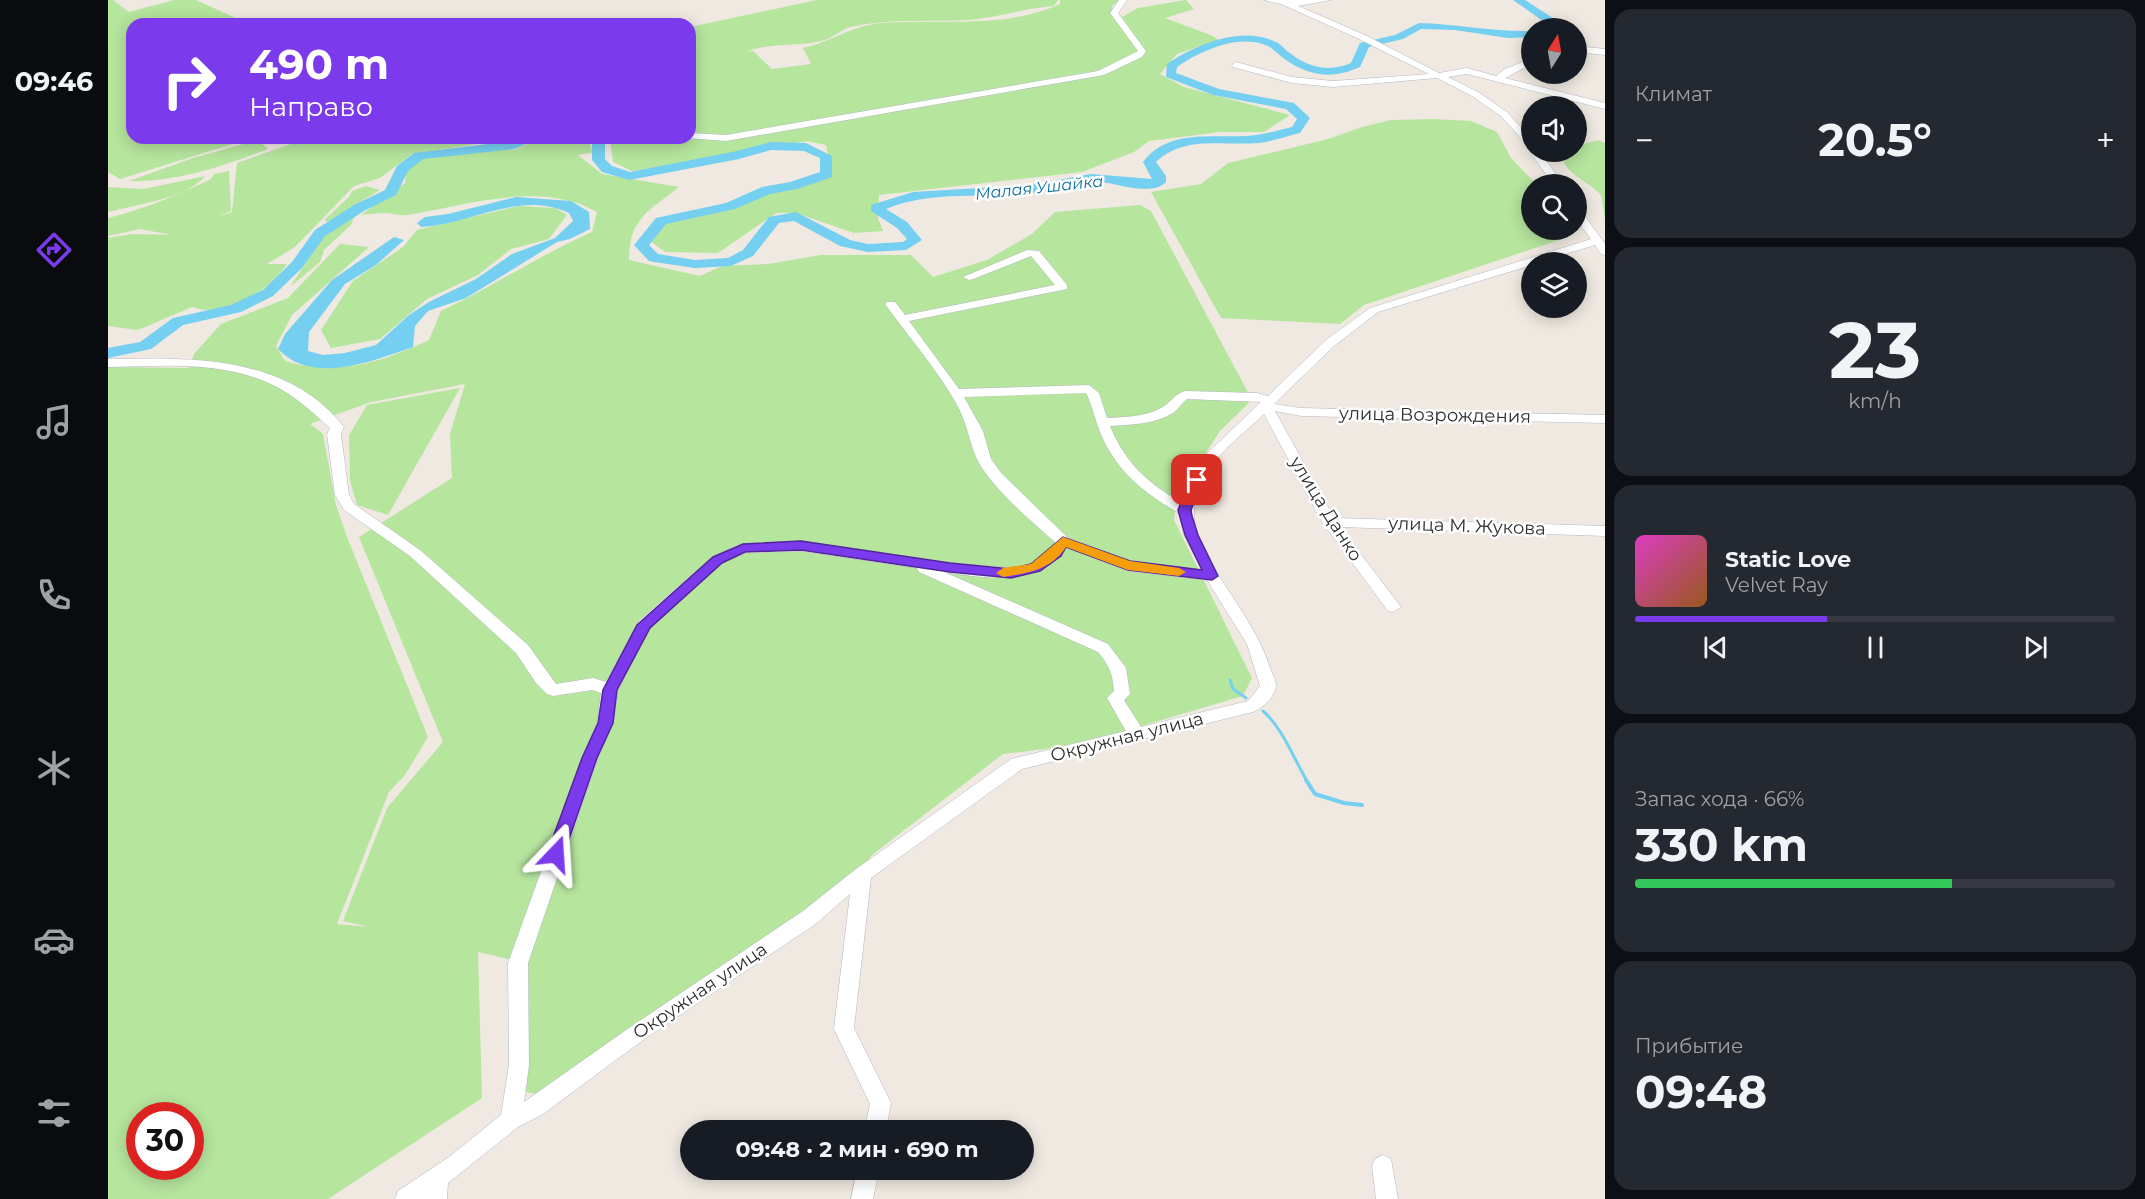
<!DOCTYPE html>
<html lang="ru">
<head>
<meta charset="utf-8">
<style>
  :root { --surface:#171b24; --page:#242831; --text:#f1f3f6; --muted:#9ea1a6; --line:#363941; --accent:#7c3aed }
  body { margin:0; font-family:Montserrat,sans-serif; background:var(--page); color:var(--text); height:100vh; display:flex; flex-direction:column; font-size:22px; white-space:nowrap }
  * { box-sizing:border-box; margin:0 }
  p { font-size:20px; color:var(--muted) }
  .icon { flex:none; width:33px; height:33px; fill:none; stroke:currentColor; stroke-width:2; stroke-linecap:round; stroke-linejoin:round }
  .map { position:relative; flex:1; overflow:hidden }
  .side { display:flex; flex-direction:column; gap:9px; padding:9px; background:#0d0f14; width:540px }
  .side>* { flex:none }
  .guide { position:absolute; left:18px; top:18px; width:570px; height:126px; border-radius:18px; box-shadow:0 3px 15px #0003; background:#7c3aed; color:#fff; overflow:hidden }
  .needle { width:39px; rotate:11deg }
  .tools { position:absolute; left:1413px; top:18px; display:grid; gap:12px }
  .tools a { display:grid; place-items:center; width:66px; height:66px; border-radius:50%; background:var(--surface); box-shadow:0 3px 15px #0003; font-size:30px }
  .speed { position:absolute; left:18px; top:1102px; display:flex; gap:12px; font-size:30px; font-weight:700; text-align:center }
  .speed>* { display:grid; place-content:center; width:78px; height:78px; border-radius:50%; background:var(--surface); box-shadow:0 3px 15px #0003; line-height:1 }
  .speed .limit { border:9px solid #d22; background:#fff; color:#111 }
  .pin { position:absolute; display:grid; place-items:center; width:51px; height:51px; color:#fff; margin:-26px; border-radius:12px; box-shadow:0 3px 9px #0006 }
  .me { position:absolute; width:66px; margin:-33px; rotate:20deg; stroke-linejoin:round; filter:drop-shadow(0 0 4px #0008) }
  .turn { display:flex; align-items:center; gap:21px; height:126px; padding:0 24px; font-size:27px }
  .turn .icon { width:78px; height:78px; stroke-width:2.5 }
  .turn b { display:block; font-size:42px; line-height:51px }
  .big { font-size:45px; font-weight:700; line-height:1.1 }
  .side .card { flex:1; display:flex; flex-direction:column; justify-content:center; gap:9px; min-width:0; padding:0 21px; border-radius:18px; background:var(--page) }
  .side .dial { align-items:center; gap:0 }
  .dial b { font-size:78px; line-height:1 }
  .song { display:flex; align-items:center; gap:18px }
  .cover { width:72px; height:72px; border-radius:9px; background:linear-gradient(135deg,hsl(310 70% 55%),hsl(30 70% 35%)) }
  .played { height:6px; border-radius:3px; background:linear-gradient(90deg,var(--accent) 40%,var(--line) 40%) }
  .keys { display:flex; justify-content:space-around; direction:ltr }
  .heat { display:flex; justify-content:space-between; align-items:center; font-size:33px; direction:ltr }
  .charge { height:9px; border-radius:4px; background:linear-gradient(90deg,#34c759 66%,var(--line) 0) }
  .trip { position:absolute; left:572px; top:1120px; width:354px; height:60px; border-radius:30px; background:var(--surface); box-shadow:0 3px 15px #0003; font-weight:700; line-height:60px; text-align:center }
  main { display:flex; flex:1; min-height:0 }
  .tabs { display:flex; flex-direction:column; width:108px; justify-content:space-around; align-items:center; background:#090b0e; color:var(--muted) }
  .tabs .icon { width:42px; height:42px }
  .tabs .on { color:var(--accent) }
  .tabs b { font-size:27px; color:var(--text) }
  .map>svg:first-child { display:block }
  .green { fill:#b6e59e; fill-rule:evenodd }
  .water { fill:#75cff0 }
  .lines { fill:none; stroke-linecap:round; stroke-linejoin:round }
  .stream-far1 { stroke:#75cff0; stroke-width:3 }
  .stream { stroke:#75cff0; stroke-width:4 }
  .river { fill:#75cff0; fill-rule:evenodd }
  .minor-casing { stroke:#b4b7c1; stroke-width:1 }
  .minor { fill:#fff; fill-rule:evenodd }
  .route { fill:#7c3aed; stroke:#51269a; stroke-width:1.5 }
  .slow { fill:#f59e0b }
  .labels { text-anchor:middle; stroke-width:5; stroke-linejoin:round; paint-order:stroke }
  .far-water-label { font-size:16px; font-style:italic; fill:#0d6fa3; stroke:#fff }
  .street-label { font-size:18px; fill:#2e2e2e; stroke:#fff }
</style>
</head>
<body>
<main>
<nav class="tabs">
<b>09:46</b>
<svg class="icon on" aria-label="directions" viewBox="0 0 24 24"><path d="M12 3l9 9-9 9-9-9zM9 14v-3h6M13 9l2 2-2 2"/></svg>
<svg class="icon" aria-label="music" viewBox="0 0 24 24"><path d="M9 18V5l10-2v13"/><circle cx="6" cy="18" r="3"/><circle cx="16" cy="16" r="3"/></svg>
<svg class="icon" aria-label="phone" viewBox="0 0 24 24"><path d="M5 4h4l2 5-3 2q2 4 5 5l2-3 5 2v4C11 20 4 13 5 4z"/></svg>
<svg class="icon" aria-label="climate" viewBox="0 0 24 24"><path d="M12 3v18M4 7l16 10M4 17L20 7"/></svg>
<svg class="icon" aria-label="car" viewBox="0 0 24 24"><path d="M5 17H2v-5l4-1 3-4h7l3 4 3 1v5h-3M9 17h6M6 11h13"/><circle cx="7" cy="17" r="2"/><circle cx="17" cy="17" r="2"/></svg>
<svg class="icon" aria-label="filters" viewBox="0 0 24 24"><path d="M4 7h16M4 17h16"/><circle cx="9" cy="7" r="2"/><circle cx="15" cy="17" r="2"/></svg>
</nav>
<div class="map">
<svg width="1497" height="1199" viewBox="0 0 1497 1199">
  <rect width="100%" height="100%" fill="#efe9e1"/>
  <path class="green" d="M0,0H5L21,12L66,0H88L141,24H24V138L138,140L12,179L0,172Z
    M709,0H950L946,6C917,8 890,18 861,20C821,22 781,18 742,27C732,30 724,39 713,41C688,47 662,42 637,52L645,51L664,69L703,64L695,48C723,42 745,25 774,23C830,19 899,29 952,4V0H1011L1003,7L1014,17L1030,8L1078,0L1086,9L1057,18L1105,36L1110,40L1069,54L1052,74L1076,87L1182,115L1156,132H1112L1041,141L1026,152L974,172L771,195L770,218L775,231L746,233L688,213H668L610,253L557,252L541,240L554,224L655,192L723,175L718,145L699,141L593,161L524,171L505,162L502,140L499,138H582V27Z
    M1325,119L1363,121L1389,132L1403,158L1428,184H1424V230H1451L1454,239L1256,305L1232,324L1113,318L1043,192L1093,184L1120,163L1220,139L1254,127L1283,120Z
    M200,138H407L304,154L272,178L246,186L187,247L159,264H179C161,291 117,319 84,307L30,330L0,326V238L24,234L64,235L32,229L0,236V218C36,209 70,195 103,179L106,174L121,171L123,211L109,217L124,212L129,163Z
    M432,138H473L481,142L485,153L470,155L494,174L571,187C541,211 521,218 521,260L592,276L614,266L660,264L713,255H803L825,277L879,260L924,234L947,212L1032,205L1043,211L1144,400L1112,431L1069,497L1066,520L1144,678L1135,696L969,745L895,754L764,855L753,871L429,1094L418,1092V970L404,960L370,952L374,1098L220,1199H0V367L81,368L86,354L113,324L180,298L232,244L261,247L184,315L168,346L177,361C230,376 272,363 321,340L333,311C384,287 432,255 484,232L489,212C433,180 360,205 299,215C291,216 284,213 276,213C268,213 261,214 253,215L297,183L298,169L314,158L380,148L407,150ZM357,384L342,434L344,478L251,537L335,742L279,808L235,921L261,927L229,924L281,792L297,775L320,737L239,537L228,505L215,434L202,424L263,402ZM32,1116H82V1167H32Z
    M150,140L160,149C115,166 70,182 21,181L85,158Z
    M1490,140L1497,143V219L1493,195C1480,180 1453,173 1454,152H1468L1469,148L1473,147L1475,144Z
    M97,176C80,198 27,205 0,212V187L36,189Z
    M258,186L272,190L219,222L216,220L241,197L244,191Z
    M411,206L447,208L459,215L441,239L403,249L370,275L319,299L272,339L223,348L213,330L245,281L295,247L309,230Z
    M243,217L246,218L242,226L216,250L212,262L182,287L217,234Z
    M352,388L280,515L249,505L242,481L241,435L259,405Z"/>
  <path class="water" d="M408,197L463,201L481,212L482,229L462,239L449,242L358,298L320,311L307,326L305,347C264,361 205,386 170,349L177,334L224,280L286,237L296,240L268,265L237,284L201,332L200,351L215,355L237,353L268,345L301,315L321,302L368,279L404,254L447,238L465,221L461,213C411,190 364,224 313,227L309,223L317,217L340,214Z"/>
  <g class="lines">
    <path class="stream-far1" d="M1122,680L1125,689L1138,698
      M1155,711C1174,727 1186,759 1199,781"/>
    <path class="stream" d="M1198,780L1207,794L1236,803L1254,805"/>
    <path class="river" d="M1405,0H1417L1451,22V28H1441V25Z
      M1311,23C1349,24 1386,32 1424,31V37L1400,38L1347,30L1313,29L1295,39L1261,47L1252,67C1225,79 1203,77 1178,60C1172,56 1167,50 1160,46C1131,33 1092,51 1069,67L1068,73L1111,89L1186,103L1202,118L1192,133C1179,136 1165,141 1151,143C1115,146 1076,135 1048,162L1058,176V182C1043,197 1010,183 991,182C968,181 946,190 923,193C875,199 824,190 778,209L799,222L814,240L798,250L760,252L732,246L686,221L671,223L645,256L623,266L587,268L546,262L541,261L526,245L548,218L618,203L654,187L682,182L712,172V158L696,151L663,150L631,159L521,180L494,172L484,160V138H497V159L504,166L522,172L629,151L663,142L698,143L724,156V177L689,189L662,194L627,209L558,224L541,245L550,254L587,260L620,258L635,250L661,217L688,212L742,240L760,244L795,242L799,239L789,228L763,211V205L805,192L923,185L983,174L1044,179L1035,162C1060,129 1102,138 1138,136C1154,135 1168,131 1184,127L1189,119L1178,109L1105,95L1058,77L1059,64C1088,44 1134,25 1168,42C1173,44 1175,48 1179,51C1199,67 1219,73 1243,63L1252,43L1287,35Z
      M414,138H431L407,149L315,159L300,171L288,195L256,211L217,236L194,268L165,296L133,312L75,325L43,349L0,358V348L32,342L65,318L123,305L155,290L184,262L207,230L246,205L277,190L289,166L306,153L405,141Z"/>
    <g class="minor-casing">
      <path id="minor" d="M1011,0H1019L1010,13L1038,51L1034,57L996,75L618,141L579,138H582V133L618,135L990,71L1030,51L1002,13Z
        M1156,0H1223L1190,6L1257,35L1331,73L1359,68L1388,76L1397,69L1424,58V64L1397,78L1497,103V109L1359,74L1340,77L1370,92L1399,112L1424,140V150L1393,116L1364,96L1329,78L1225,87L1184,83L1125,67L1124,65L1128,62L1184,77L1225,81L1321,74L1251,39L1173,4Z
        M1468,46L1497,49V55L1468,52Z
        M1424,150L1432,152L1455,184H1445L1422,152Z
        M1468,208L1472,209L1497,244V255L1493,254L1487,245L1431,262H1424V265L1270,312L1226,346L1166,404L1193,408L1497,415V423L1193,416L1167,411L1226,518L1497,526V536L1232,527L1293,607L1285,612L1280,611L1214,522L1156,414C1131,438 1095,463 1088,498C1085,511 1085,522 1090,535C1108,582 1147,619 1162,668C1164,673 1168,680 1168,685C1168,696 1154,709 1145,712L914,769L763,878L746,1028L783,1103L778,1131H756L762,1104L726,1029L742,894L709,923L535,1040L435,1114L410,1127L340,1183L339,1199H287L290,1191L341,1157L393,1115L401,1065L400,963L474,758L489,723L493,693L484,690L445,696L439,694L428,683L408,653L302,556L236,510L227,495L219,434L222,428C206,413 190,399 171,388C119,360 57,366 0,367V359C83,358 178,354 236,427L233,434L241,495L246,504L312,550L420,645L448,684L485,678L498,682L531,621L604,557L630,545L693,541L842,563L903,568L922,564L943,549L947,542C925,523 881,485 869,459C861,441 859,422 848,403C829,369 800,336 777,304L779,302H787L797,315L947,285L923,256L865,279L861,280L855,277L919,250L931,251L959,285V289L801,321L851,389L981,385L991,393L999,418C1017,417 1037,417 1053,408C1063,403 1066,394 1077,391L1149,393L1160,396L1218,340L1262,308L1483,239L1468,219ZM978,393C984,405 987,419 992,432C1008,471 1036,493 1071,513L1076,535L1094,570L1022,561L960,538L894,474L883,459L875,431L856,397ZM1079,399L1153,402L1091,461L1073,502C1040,484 1016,461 1002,426C1022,425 1047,424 1065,413C1070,409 1074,403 1079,399ZM958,547L1020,571L1099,580L1139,644L1152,686L1140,701L1033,727L1016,700L1022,694L1018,668L1000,644L836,572C876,578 933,588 958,547ZM693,551L809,568L811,572L990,652C1001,664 1005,675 1006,691L999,698L1018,731L903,759L748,869L695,911L521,1028L416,1102L421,1065L420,963L490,758L505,723L510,690L542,628L614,563L637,553Z
        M1275,1155L1283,1159L1290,1199H1268L1264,1166L1267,1159Z
        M749,1170H771L765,1199H743Z"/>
    </g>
    <use href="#minor" class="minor"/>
  </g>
  <path class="route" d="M1089,476L1095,480L1083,510L1084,516L1090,535L1110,576L1104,580L1020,570L958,547L953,556L932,571L903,578L842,572L693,550L637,552L614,563L542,628L509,690L505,723L489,758L456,854L453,858H442L439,854L474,758L490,723L495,690L529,625L605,557L635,544L693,541L842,563L903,569L923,564L955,537L1022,561L1094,570L1077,535L1070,510L1082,480Z"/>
  <path class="slow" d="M955,537L1022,561L1071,568L1078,572L1071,576L1020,570L958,547C943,570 920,573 895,577L888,573L895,568L923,564Z"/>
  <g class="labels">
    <g class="far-water-label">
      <text transform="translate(931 187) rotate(-6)" y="6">Малая Ушайка</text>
    </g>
    <g class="street-label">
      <text transform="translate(1327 415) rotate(1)" y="6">улица Возрождения</text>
      <text transform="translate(1218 509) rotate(58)" y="6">улица Данко</text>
      <text transform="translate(1359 526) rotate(2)" y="6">улица М. Жукова</text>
      <text transform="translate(1019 737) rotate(-14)" y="6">Окружная улица</text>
      <text transform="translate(592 991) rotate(-34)" y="6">Окружная улица</text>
    </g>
  </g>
</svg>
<div class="tools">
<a><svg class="needle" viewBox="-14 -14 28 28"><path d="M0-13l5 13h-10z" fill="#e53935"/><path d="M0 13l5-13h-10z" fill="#9ea1a6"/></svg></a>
<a><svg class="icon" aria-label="sound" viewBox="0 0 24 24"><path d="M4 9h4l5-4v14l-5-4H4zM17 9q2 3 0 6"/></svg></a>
<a><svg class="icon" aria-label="search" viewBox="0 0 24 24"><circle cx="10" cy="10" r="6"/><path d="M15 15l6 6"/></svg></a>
<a><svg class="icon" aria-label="layers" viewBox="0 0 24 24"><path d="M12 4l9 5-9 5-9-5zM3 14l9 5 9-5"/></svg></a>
</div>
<div class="speed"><div class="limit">30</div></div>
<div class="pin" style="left:1089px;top:480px;background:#d93025"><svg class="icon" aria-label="arrive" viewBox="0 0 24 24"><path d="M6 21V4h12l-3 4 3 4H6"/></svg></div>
<svg class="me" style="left:448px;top:854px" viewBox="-20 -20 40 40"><path d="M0-17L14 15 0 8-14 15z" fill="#7c3aed" stroke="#fff" stroke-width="4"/></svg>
<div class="trip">09:48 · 2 мин · 690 m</div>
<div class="guide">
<div class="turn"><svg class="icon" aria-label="right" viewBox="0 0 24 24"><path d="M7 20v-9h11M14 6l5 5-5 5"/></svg><div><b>490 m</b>Направо</div></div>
</div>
</div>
<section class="side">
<div class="card"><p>Климат</p>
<div class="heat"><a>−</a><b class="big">20.5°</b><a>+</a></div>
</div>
<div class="card dial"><b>23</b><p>km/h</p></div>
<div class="card">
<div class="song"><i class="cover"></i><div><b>Static Love</b><p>Velvet Ray</p></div></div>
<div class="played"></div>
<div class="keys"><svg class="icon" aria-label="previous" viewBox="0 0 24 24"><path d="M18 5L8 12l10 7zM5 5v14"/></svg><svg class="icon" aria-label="pause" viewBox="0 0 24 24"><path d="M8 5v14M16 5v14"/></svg><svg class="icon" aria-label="next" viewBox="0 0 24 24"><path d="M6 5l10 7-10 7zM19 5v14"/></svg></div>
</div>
<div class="card"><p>Запас хода · 66%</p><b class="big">330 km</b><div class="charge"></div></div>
<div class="card"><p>Прибытие</p><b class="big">09:48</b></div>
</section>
</main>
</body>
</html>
